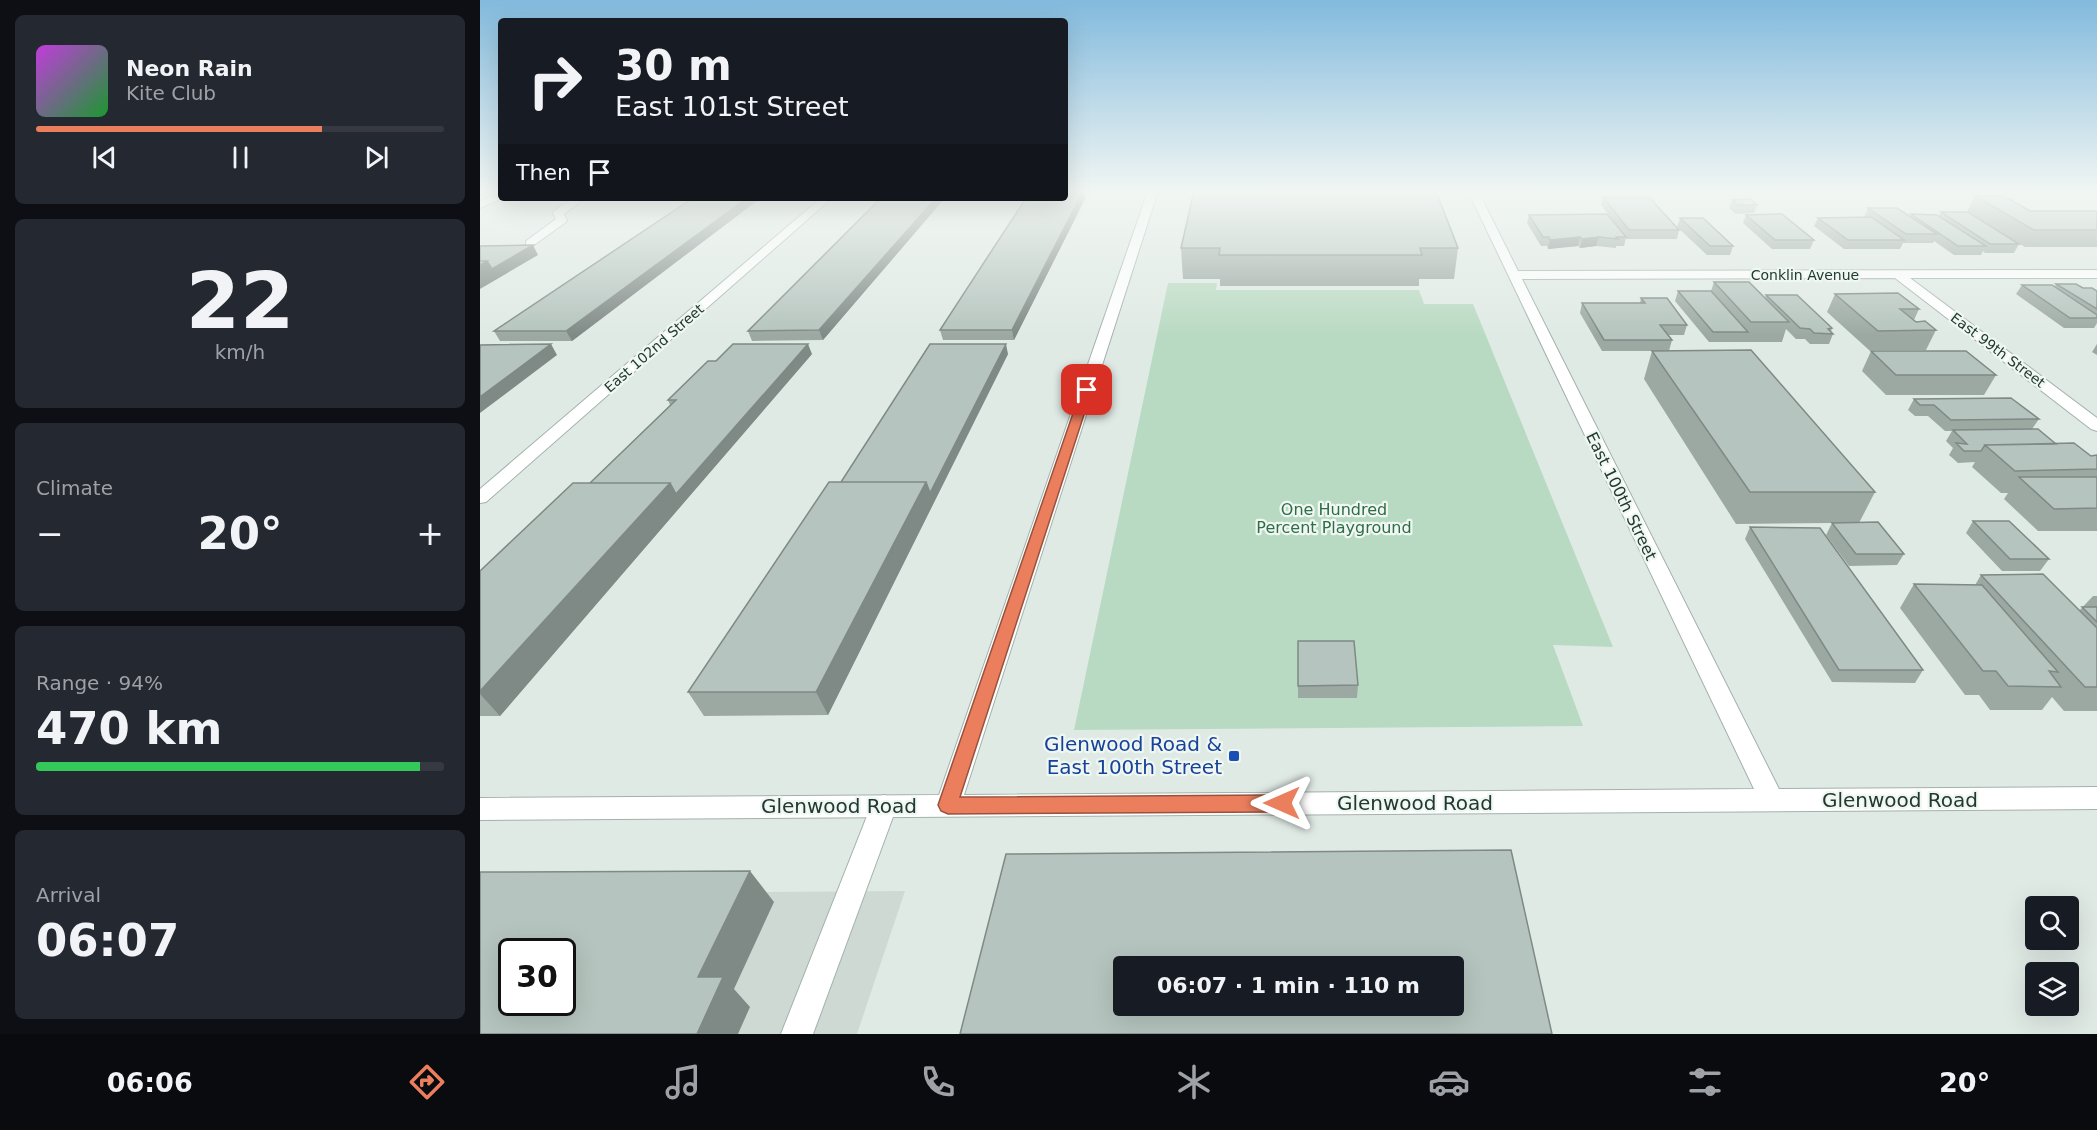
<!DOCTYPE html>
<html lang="en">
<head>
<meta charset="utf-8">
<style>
  :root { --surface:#171b24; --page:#242831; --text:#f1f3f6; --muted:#9ea1a6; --line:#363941; --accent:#ea7e5d }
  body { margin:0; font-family:"DejaVu Sans",sans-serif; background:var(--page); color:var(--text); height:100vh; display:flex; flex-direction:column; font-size:22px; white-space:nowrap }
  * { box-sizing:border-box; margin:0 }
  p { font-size:20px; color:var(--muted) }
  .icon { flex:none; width:33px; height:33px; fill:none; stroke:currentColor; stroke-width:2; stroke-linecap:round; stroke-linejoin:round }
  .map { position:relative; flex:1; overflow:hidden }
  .drawer { display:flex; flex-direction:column; gap:15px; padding:15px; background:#0d0f14; width:480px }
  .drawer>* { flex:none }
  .top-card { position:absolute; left:18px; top:18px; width:570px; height:183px; border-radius:6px; box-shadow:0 6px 24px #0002; background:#171b24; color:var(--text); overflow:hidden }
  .tools { position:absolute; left:1545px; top:896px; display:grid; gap:12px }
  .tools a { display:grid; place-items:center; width:54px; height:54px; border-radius:6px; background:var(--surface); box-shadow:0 6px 24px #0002; font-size:30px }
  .speed { position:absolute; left:18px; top:938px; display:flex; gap:12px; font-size:30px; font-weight:700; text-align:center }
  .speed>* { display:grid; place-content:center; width:78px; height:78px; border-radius:50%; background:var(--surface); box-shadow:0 6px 24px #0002; line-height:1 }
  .speed .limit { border:3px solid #111; border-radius:9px; background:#fff; color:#111 }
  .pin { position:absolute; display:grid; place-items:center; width:51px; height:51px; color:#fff; margin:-26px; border-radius:12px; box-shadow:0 3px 9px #0006 }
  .me { position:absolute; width:66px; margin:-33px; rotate:270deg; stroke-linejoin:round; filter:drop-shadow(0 0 4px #0008) }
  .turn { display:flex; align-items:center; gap:21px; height:126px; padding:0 18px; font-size:27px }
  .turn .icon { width:78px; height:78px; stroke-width:2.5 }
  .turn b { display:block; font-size:42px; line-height:51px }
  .then { display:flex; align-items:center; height:57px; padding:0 18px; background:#0003; gap:12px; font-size:22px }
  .big { font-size:45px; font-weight:600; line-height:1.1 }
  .drawer .card { flex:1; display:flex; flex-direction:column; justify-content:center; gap:9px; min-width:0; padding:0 21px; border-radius:9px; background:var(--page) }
  .drawer .dial { align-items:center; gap:0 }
  .dial b { font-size:78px; line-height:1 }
  .song { display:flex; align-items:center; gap:18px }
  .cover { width:72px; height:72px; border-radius:9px; background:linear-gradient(135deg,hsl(290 70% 55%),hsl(130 70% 35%)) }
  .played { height:6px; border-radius:3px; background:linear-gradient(90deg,var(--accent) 70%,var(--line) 70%) }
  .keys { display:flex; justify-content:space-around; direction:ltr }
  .heat { display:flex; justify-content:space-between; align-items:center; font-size:33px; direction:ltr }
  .charge { height:9px; border-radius:4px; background:linear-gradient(90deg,#34c759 94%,var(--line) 0) }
  .trip { position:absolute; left:633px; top:956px; width:351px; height:60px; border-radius:6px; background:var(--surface); box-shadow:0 6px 24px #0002; font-weight:600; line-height:60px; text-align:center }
  .tab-bar { display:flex; height:96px; justify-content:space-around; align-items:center; background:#090b0e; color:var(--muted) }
  .tab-bar .icon { width:42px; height:42px }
  .tab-bar .selected { color:var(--accent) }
  .tab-bar b { font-size:27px; color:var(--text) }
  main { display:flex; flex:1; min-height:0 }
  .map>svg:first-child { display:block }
  .built { fill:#ced9d4; fill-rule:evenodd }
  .green { fill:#b9dac2 }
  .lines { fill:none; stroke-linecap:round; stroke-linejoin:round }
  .service-casing { stroke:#a3b1ac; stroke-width:2 }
  .minor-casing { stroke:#a3b1ac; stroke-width:2 }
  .service { fill:#fff; fill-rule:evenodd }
  .minor { fill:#fff; fill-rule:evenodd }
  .wall { fill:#9ca9a3 }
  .shaded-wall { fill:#7f8985 }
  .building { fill:#b5c4be; stroke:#7f8985; stroke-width:1.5; fill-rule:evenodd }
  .route { fill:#ea7e5d; stroke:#98523c; stroke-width:1.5 }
  .transit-dot { fill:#1a4fb4; stroke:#f0f7f3; stroke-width:2 }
  .labels { text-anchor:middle; stroke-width:4.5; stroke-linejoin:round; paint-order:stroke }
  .far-street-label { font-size:14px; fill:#213932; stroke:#f0f7f3 }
  .street-label { font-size:16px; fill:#213932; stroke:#f0f7f3 }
  .park-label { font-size:16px; fill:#2e6d45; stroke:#f0f7f3 }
  .near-transit-label { font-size:20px; fill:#164399; stroke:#f0f7f3; text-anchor:end }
  .near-street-label { font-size:20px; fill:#213932; stroke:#f0f7f3 }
</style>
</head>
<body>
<main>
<section class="drawer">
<div class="card">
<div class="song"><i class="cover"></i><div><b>Neon Rain</b><p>Kite Club</p></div></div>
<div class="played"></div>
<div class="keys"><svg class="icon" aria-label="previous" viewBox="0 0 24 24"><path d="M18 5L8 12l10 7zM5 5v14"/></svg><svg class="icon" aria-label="pause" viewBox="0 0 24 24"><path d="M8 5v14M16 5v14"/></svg><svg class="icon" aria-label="next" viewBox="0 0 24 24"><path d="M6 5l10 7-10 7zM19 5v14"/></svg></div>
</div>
<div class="card dial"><b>22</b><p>km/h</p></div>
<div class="card"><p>Climate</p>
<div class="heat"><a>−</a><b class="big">20°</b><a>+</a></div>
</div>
<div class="card"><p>Range · 94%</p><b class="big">470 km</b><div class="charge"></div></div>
<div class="card"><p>Arrival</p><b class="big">06:07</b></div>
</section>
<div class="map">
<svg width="1617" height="1034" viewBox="0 0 1617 1034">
  <rect width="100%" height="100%" fill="#e0eae5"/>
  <path class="built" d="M425,891L377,1034H0V894ZM32,951H82V1002H32Z"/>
  <path class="green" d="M688,283H737L736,290H939L944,304H993L1133,647L1073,645L1103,726L594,730Z"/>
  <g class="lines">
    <g class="service-casing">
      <path id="service" d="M93,198H105L84,214L87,220L86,222L54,245H46V241L76,219L73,213L74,211Z
        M404,795L413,798L417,806L333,1034H301L391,806L395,798Z"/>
    </g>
    <g class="minor-casing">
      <path id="minor" d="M668,191H678L484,795L1274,789L988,191H998L1038,271L1617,270V278H1430L1617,418V431L1611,429L1415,278L1042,279L1299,789L1617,787V809L0,820V798L459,795Z
        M21,192L23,198L0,208V201Z
        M341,198H352L6,502L0,503V489Z"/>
    </g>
    <use href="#service" class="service"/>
    <use href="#minor" class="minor"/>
  </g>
  <path class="wall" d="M604,191L605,199L534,340H463L460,330Z
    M1196,191H1225V194H1199Z
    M1413,191H1442L1441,194H1418Z
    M1495,196L1550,211H1617V247H1545L1536,242L1539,244L1534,253H1505L1503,251L1501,255H1474L1454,241L1453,243H1423L1420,249H1364L1334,226L1338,218L1384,217L1388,208L1430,216L1431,214L1459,216L1461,212H1487Z
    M1123,197L1199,230L1197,239H1146V238L1144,246H1136V248L1116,246L1100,248L1098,246L1068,249L1067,246H1061L1047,223L1049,215L1131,218L1121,205Z
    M213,198H277L278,200L92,341H20L14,331Z
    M401,198H464V199L343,340L272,341L268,331Z
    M1252,200L1277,205L1274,213L1256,214L1249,208Z
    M1266,215L1334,240L1330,249H1292L1263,223Z
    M1200,218L1253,246L1250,255H1227L1197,227Z
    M701,248H978L974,279H939V286H740V279H703Z
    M1234,282L1285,298L1286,295L1352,328L1351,332L1353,334L1349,344H1330L1325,339H1316L1306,329L1302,342H1229L1195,301L1198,291H1231Z
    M1576,284L1617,291V323L1614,328H1584L1536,294L1542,285L1575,286Z
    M1355,294L1439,309L1434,320L1456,330L1446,350H1389L1347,312Z
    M1161,298L1207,325L1204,335H1188L1192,340L1189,351H1122L1100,313L1102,303H1160Z
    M1617,344V355L1612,352Z
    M1172,351L1395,492L1379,523L1424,554L1417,565L1369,566L1346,535L1352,523L1256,524L1164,379Z
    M1391,351L1516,375L1504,395H1406L1382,371Z
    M332,354L20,716H0V571L110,483L190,405L188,400Z
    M528,354L348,715L224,716L208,692L361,482Z
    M1434,399L1559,419L1552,429L1576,444L1611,456L1617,455V531H1558L1524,499L1528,493H1521L1492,467L1495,462L1478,463L1469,455L1473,448L1466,441L1472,431H1465L1448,416H1435L1428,410Z
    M1493,521L1569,559L1560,571H1522L1486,533Z
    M1270,527L1443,670L1435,683L1352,682L1265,539Z
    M1501,575L1599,611L1613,596H1617V711H1584L1572,697L1562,710H1510L1499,695H1485L1420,608L1434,584L1495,585Z
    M818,641L878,685L877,698H818Z"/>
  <path class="shaded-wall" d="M604,191L605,199L534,340L532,330Z
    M267,198H277L278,200L92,341L86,331Z
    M456,198H464V199L343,340L339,330Z
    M1100,237L1098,246L1068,249L1070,240Z
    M1119,237L1116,246L1100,248L1102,239Z
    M53,245L58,255L0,289V265L7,261Z
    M71,344L77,355L0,413V397Z
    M328,344L332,354L20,716L0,694V691L190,483Z
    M526,344L528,354L348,715L336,692L446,482Z
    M270,871L294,902L254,989L270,1007L258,1034H217L218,977Z"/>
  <path class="building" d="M585,191H603L532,330H460L546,198H585Z
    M714,191H956L978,248H940L942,255H739L740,248H701Z
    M1495,196H1524L1550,211H1617V230H1554Z
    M1123,197H1169L1199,230H1149Z
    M213,198H267L86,331H14Z
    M401,198H456L339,330L268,331Z
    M1270,199L1277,205H1258L1252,200Z
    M1388,208H1417L1457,234H1426Z
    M1461,212H1488L1539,244H1510Z
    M1127,214L1146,237H1136L1138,239L1119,237L1102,239L1100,237L1070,240L1069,237H1063L1049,215Z
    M1302,214L1334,240H1295L1266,215Z
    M1431,214L1457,215L1506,246H1478Z
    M1391,217L1424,240H1368L1338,218Z
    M1200,218H1223L1253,246H1230Z
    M53,245L12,269L7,261H0V246Z
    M0,261H7L0,265Z
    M1234,282H1269L1309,322H1271Z
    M1576,284H1596L1603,288H1612L1617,291V309Z
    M1542,285H1572L1617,315V318H1590Z
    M1198,291H1231L1268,332H1233Z
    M1418,293L1439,309H1420L1436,322L1445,321L1456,330L1398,331L1355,294Z
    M1286,295H1317L1352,328L1348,329L1353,334L1334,333L1330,329L1320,328Z
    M1161,298H1187L1207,325H1180L1192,340H1124L1102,303H1165Z
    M71,344L0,397V345Z
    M253,344H328L196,494L190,483H110L196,400H188L228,361H236Z
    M450,344H526L450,493L446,482H361Z
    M1271,350L1395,492H1270L1172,351Z
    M1391,351H1486L1516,375H1416Z
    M1531,398L1559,419L1471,420L1454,405H1440L1434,399Z
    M1558,429L1576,444L1505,445L1501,451H1484L1476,443L1487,444L1473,430Z
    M1594,443L1611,456L1617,455V469L1535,471L1505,445Z
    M1539,477H1617V508L1574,509Z
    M349,482H446L336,692H208Z
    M93,483H190L0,691V571Z
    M1493,521H1529L1569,559H1530Z
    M1398,522L1424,554H1376L1352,523Z
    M1270,527L1340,528L1443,670H1359Z
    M1563,574L1617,628V687H1605L1501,575Z
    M1434,584L1502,585L1578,672L1569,671L1581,687L1528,686L1516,671H1503Z
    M1602,607H1617V622Z
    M818,641H874L878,685L818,686Z
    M1031,850L1072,1034H480L526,854ZM644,966H974V1005H644Z
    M270,871L218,977H243L217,1034H0V872ZM32,951H82V1002H32Z"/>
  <linearGradient id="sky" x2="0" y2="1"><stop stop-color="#82badd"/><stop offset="0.57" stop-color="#f1f6f3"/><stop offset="1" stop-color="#f1f6f3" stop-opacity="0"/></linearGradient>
  <rect width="1617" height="336" fill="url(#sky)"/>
  <path class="route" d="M607,387L612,390L480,797L802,795L809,797L811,803L809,809L802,812L468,814L461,811L458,805L601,390Z"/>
  <rect class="transit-dot" x="748" y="750" width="12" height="12" rx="3"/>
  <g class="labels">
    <g class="far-street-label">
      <text x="1325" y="280">Conklin Avenue</text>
      <text transform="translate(174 348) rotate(-41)" y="5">East 102nd Street</text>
      <text transform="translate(1518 350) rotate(37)" y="5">East 99th Street</text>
    </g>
    <g class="street-label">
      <text transform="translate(1142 496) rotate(64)" y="6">East 100th Street</text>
    </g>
    <g class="park-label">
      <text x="854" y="515">One Hundred<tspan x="854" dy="18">Percent Playground</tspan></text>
    </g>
    <g class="near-transit-label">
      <text x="742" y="751">Glenwood Road &amp;<tspan x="742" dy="23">East 100th Street</tspan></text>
    </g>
    <g class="near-street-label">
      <text x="1420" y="807">Glenwood Road</text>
      <text x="935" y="810">Glenwood Road</text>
      <text x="359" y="813">Glenwood Road</text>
    </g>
  </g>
</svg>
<div class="tools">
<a><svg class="icon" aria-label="search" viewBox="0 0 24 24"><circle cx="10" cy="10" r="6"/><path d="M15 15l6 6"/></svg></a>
<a><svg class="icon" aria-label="layers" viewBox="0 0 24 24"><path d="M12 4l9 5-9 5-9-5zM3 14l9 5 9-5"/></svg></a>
</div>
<div class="speed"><div class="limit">30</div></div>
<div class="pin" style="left:607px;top:390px;background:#d93025"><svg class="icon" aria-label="arrive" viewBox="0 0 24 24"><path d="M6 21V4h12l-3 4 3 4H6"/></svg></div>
<svg class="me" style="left:802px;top:803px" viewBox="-20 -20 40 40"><path d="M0-17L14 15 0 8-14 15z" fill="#ea7e5d" stroke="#fff" stroke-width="4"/></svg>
<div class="trip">06:07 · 1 min · 110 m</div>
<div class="top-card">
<div class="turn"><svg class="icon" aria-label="right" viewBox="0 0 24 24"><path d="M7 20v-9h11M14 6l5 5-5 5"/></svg><div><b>30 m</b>East 101st Street</div></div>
<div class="then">Then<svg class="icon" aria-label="arrive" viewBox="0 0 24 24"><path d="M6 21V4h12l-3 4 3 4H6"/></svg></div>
</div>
</div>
</main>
<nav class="tab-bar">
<b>06:06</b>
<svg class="icon selected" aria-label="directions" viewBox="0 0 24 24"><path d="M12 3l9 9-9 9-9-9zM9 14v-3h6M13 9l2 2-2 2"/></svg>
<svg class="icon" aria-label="music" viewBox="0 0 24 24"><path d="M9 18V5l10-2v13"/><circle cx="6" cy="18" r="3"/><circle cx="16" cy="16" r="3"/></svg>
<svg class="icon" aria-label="phone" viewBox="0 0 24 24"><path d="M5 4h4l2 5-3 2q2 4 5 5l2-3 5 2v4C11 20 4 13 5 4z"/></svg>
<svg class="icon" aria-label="climate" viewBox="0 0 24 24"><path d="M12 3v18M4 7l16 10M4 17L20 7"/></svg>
<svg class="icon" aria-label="car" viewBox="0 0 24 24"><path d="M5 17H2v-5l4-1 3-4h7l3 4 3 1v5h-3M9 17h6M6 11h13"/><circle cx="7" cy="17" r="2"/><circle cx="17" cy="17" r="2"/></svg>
<svg class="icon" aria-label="filters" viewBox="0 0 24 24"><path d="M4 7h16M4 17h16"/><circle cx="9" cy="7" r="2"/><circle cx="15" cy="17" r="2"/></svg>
<b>20°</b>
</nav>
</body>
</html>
